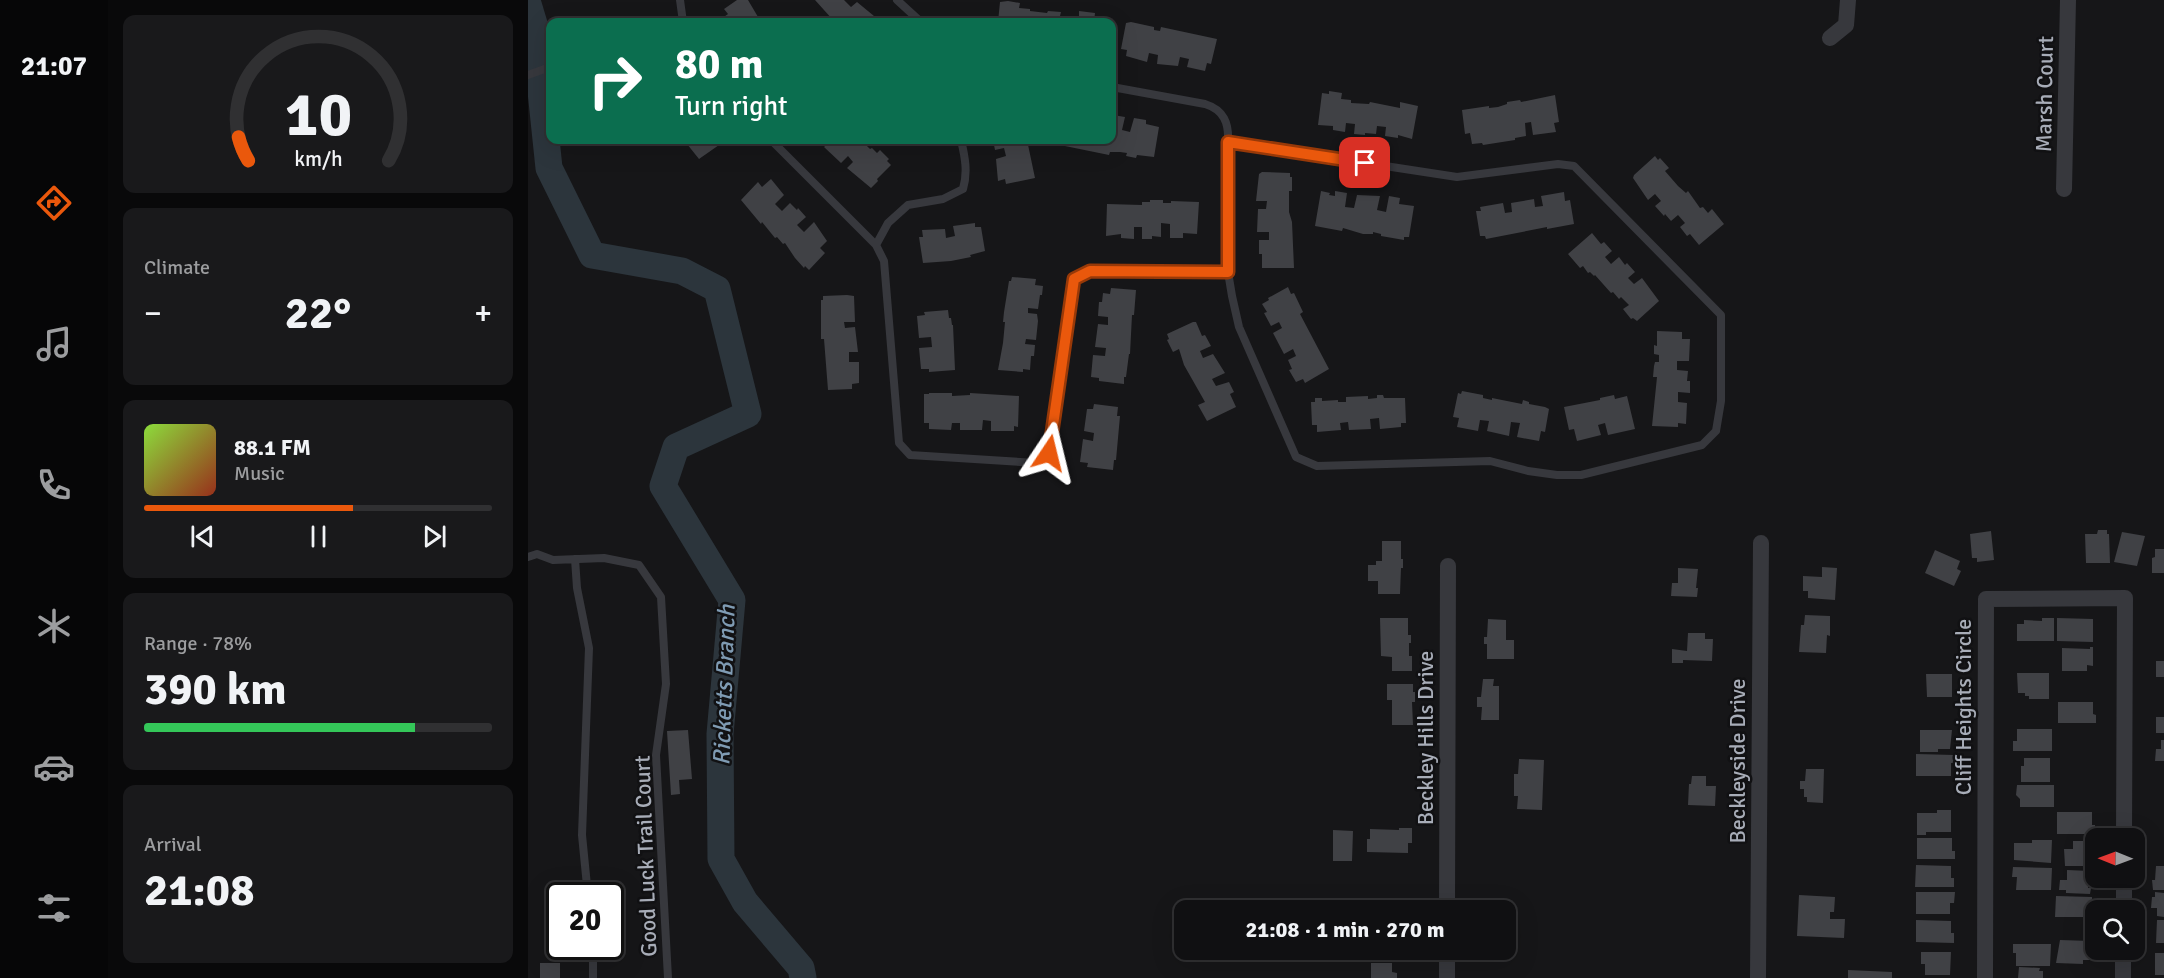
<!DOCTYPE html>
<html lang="en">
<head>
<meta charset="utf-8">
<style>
  :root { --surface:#101012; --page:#19191b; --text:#f1f3f6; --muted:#9c9d9f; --line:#303032; --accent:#ea580c }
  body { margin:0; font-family:Signika,sans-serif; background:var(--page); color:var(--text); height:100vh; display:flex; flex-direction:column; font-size:22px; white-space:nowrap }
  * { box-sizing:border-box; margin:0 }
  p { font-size:20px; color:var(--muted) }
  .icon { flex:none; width:33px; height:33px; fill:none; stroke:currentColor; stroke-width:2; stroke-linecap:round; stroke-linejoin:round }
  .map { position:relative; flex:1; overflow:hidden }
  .drawer { display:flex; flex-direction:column; gap:15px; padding:15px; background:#09090a; width:420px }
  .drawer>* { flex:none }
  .hud { position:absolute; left:18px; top:18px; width:570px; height:126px; border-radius:12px; box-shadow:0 6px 24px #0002,0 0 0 2px var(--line); background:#0b6e4f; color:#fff; overflow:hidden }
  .needle { width:39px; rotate:271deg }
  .buttons { position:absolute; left:1557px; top:828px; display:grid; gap:12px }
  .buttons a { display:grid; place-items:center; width:60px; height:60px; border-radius:12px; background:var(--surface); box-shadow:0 6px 24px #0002,0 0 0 2px var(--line); font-size:30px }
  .speed { position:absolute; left:18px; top:882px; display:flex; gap:12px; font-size:30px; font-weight:700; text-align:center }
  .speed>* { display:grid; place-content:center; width:78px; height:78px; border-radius:50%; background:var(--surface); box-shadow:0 6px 24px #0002,0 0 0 2px var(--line); line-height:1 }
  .speed .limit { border:3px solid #111; border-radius:9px; background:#fff; color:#111 }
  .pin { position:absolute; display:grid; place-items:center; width:51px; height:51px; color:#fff; margin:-26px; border-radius:12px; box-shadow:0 3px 9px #0006 }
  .me { position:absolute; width:66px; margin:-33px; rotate:10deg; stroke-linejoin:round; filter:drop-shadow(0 0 4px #0008) }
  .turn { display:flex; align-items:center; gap:21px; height:126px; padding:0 30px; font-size:27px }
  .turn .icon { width:78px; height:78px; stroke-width:2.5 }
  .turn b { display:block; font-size:42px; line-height:51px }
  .big { font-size:45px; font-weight:800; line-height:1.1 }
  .drawer .widget { flex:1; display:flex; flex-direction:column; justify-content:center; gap:9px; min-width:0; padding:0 21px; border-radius:12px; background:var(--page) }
  .drawer .dial { align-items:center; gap:0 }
  .dial svg { height:156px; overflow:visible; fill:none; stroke:var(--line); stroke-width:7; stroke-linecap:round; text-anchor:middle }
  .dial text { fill:var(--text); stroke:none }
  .song { display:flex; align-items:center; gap:18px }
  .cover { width:72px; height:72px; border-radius:9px; background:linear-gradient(135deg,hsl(90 70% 55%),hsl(10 70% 35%)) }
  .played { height:6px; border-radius:3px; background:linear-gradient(90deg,var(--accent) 60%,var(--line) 60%) }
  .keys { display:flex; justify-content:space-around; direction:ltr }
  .heat { display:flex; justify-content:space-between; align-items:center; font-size:33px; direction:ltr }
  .charge { height:9px; border-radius:4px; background:linear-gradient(90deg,#34c759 78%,var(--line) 0) }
  .trip { position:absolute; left:646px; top:900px; width:342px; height:60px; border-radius:12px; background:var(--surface); box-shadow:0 6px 24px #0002,0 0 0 2px var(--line); font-weight:800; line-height:60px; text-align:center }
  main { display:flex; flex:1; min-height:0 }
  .tab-bar { display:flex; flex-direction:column; width:108px; justify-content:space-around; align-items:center; background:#060607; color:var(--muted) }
  .tab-bar .icon { width:42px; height:42px }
  .tab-bar .selected { color:var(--accent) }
  .tab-bar b { font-size:27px; color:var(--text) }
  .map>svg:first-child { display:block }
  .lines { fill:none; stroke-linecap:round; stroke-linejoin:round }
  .river { stroke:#2c353c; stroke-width:27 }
  .building { fill:#404145 }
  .service { stroke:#37383d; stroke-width:8 }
  .minor { stroke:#37383d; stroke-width:16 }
  .route-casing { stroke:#983908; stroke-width:15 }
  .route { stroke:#ea580c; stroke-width:10 }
  .labels { text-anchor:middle; stroke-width:5; stroke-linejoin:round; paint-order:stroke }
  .street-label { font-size:22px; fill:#a8adb8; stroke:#111113 }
  .water-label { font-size:24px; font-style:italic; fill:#7f9bb3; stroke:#111113 }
</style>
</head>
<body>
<main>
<nav class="tab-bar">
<b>21:07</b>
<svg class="icon selected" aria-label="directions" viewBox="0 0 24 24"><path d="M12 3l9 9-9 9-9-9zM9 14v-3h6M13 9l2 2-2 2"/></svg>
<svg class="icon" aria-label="music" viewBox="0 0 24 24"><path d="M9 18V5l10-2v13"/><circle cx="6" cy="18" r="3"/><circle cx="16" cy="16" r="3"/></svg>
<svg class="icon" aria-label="phone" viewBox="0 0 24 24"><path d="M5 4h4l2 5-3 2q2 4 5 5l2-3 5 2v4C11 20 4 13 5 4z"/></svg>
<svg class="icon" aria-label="climate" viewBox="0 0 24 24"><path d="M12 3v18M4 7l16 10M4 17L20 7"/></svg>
<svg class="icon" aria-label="car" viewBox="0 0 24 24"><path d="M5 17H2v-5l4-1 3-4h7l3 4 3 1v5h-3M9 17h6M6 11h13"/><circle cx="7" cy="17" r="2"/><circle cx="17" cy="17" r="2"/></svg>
<svg class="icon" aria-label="filters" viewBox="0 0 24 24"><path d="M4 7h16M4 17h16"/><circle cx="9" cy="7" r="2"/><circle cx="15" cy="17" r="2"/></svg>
</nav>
<section class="drawer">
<div class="widget dial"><svg viewBox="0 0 100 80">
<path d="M14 69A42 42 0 1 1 86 69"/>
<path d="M14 69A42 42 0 0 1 9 57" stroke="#ea580c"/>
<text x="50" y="56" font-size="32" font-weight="700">10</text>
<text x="50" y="72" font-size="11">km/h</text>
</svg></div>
<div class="widget"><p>Climate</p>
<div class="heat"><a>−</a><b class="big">22°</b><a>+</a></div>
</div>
<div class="widget">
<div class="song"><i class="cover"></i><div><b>88.1 FM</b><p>Music</p></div></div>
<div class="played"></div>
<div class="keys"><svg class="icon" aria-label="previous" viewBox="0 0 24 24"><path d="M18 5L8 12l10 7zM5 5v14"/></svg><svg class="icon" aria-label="pause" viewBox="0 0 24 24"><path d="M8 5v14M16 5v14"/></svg><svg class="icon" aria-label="next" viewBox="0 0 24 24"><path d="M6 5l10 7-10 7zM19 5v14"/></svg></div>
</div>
<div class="widget"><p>Range · 78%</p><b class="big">390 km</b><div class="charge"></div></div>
<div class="widget"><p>Arrival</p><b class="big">21:08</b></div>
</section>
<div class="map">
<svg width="1636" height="978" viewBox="0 0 1636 978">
  <rect width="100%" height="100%" fill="#161618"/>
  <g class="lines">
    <path class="river" d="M0,4L6,24L21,168L64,255L154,271L189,289L220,414L148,447L135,486L204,600L192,734L193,859L217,902L273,968L275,978"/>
  </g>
  <path class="building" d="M209,0H220L233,22H189L200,14L196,9Z
    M287,0H316L323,7L329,2L346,16L339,22H303L305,20Z
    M480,1L492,3L491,8L502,9V11L519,13L520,11L533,12L532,16L551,18V11L567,13L566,22H470L472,2Z
    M603,22L626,27V30L632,31L633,27L689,39L683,64L679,63L677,71L659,67L661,59L652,57L650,66L629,64L630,55L621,53L619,62L598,56L599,50L593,49L598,23Z
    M801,91L814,93L813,99L823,100V103L841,104L842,102L872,108V102L890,106L884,139L870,135V138L857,136L858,127L849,126L848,134L837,133V135L826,134L827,124L818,123L817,132L805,130V126L790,125L794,93L801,94Z
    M1027,95L1031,122L1026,123L1028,132L1005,135L1003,122L997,123L998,136L987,138V140L955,145L954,143L944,144L942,133L937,134L934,110L961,106V108L970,107L979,104V102L992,100L993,102Z
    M585,115L597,117L594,130L602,132L606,118L618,120V124L631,127L626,157L609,155L608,158L598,156L599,153L592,152H582L581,155L532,145L533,140H584Z
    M159,140H187L191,145L171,159L159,144L161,142Z
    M300,140H336L338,141L336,143L342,149L344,148L349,153L352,150L361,159L359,161L363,165L349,179L350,181L343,188L319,168L325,162L320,156L313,163L296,147L302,141Z
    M465,140H499L507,178L478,184L477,179L470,181L468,159L478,156L476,148L467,150Z
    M1127,156L1130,160L1132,158L1141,168L1137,171L1150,186L1158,193L1160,191L1172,208L1175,207L1180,213L1184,209L1196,224L1171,245L1162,234L1159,236L1152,227L1157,223L1150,215L1143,221L1137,214L1136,216L1127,206L1133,201L1127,194L1120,200L1105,178L1106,175Z
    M734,172L762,173V177H764V191H761V212L764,222L766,268H734V254H731V240H741V232H729L730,209H738L739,201H728L731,174Z
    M243,179L256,195L247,204L254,211L262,203L269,210L270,208L278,217L269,225L276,232L286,222L299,241L292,248L297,253L281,270L277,266L276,268L267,258L257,243L255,244L249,237L247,238L234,222L233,224L213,200L230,182L234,187Z
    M793,191L802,193L801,195L807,196V191L819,193L817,207L826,208L829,195L852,196L849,210L858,212L861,196L872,198L871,204L886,206L881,237H876V240L853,236V234L845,232V234H835L815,228L814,231L787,226Z
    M1036,192L1037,201L1042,200L1046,224L1019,229V227L958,239L957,236H952L948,211H953L952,207L975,203L977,213L984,212L983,203L1006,199L1007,207L1015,206L1013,196Z
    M622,200H635V203H643V201L671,202L669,234L655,233V238H642V224L633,223V237L624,236V239H614V227H606V239L593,238V234L578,236L579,204L614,205V202H622Z
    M447,223V227H453L457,251L442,255L443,257L423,261L395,263L391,237H395L394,230L417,229L418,238L427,236L425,226Z
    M1064,233L1073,244L1076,242L1084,251L1077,257L1083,264L1091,257L1097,265L1099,263L1107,272L1100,278L1106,284L1114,278L1131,301L1109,321L1105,318L1103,319L1095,309L1101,305L1093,297L1091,299L1085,292L1083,293L1067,275L1066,276L1062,272L1060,273L1055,266L1052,268L1040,254Z
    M484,277L508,279L507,285L515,286L514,295H512L510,309L500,308V313L509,314L510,321L508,340L498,339L497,344L507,345L506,356H503L502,370L495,369V372L470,370L475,343L477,322H475L476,312L481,281H483Z
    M760,287L763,294L766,293L775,312L772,314L801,369L777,383L775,379L768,382L761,370L764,369L760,360L768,356L765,349L756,354L745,333L754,328L751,322L743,326L736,313L739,312L734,304L741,300L740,298Z
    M583,288L608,290L606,315H604L602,354H601L598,377H596V384L571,381V378L563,377L565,355L577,356L578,348L567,347L570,324L580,325V317L570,316L571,302H574L575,293L582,294Z
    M319,295L326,296L327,322H316L317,328L327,327L330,352H321V362H331V383L324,384V389L300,390L296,339H293V300H295V296Z
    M420,310L421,318H423L424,325H425L427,370L401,372V369H393L391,348L404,347L403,337L391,338L389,316L397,315L396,312Z
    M665,322H668L674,336L677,335L683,346L672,351L675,358L685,354L697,373L684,379L688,386L701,382L706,392L702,394L708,407L679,421L670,405L677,402L656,365L651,349L645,352L639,340L641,339L639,334Z
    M1129,331L1154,332V339H1162L1161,361H1149V370L1160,371L1159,381H1162V393L1150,392V402L1159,403L1158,424L1150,423V427L1124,426L1129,377H1125L1126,366L1127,362H1131V355L1126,354V345L1129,346Z
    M934,391L955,395V398L964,400V398L994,404L995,400L1001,402V404L1017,407L1021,409L1017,432L1013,431L1011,441L989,437L992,423L983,422L981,436L959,431L961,421L952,420L950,431L929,427L931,418L925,417L930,393L933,394Z
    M401,393H424V396L442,395V393L491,396L490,427L486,426V431H463V421L455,420L454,430H432V423H424L423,430L401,429V423H396V394H401Z
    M849,395H855L856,398H877L878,423H873V427L852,429L851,418L842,419L843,429L821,430L820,422L812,423L813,430L789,432V425H784L783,402H787V398H794V401L810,400V402H818V397L840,396V399L849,398Z
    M1086,395L1087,399L1099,396L1107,429L1080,435L1077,423L1070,425L1073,435L1049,441L1046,429L1041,430L1036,407L1072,400V398Z
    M566,404L590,407L589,416H592L588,460H586L585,470L559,467L560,463L552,462L555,439L565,441L566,433L556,431L559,409H565Z
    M1570,530H1579V534H1581L1582,563H1558L1557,534H1569Z
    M1463,531L1466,560L1449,562V558H1444L1442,534Z
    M1594,532L1617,536L1609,566L1586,562Z
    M854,541H873V559H875V568H873L872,594H850V581H840V565H848V561H854Z
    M1627,549H1636V573H1624V558L1627,557Z
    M1407,550L1432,561L1429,569L1433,571L1426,586L1397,573Z
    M1294,567L1309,568L1307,600L1280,598V591H1275V576L1294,577Z
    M1150,568L1170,569L1168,588H1170L1169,597L1143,596L1144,583H1150Z
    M1277,615L1302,616V636L1299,635L1298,653L1271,652L1273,625H1276Z
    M852,618H880V635H883V643H881V656H884V671H864V657L853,656Z
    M1514,618H1526V641H1489V624H1496V620L1514,621Z
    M1529,618L1565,619V642L1529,641Z
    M960,619L978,620V640H986V659H959V644H956V637H959Z
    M1160,633H1177V639H1185L1184,661L1155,660V663H1144V649L1159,651Z
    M1562,647H1565V666L1559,665V671H1534V648L1562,649Z
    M1628,661H1636V677H1628Z
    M1489,673H1521V699H1501V696H1497V693H1490Z
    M1398,674H1424V697H1399Z
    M955,679H966L965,686H971V720H953L954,707H949V697H953Z
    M859,684H885V692H887V702H884L885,725H864V700H859Z
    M1530,702H1565V714L1568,715V723H1530Z
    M1628,717H1636V733H1628Z
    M1489,729H1524V751H1485V741H1489Z
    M160,730L164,779L151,780L152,794L143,795L139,731Z
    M1392,730H1424L1422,749H1410V752H1392Z
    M1633,740H1636V761H1627L1628,749H1633Z
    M1388,754L1426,755L1427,763H1423V776H1388Z
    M1496,758H1522V782H1493V766H1496Z
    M991,759L1016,760L1014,810L989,809L990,796H986V774H990Z
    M1278,769H1296L1295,803L1279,802V797H1276V789H1272V781H1277Z
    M1164,776H1178V786H1188L1187,806L1160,805L1161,784H1163Z
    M1489,785H1526V807H1492V799L1488,795Z
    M1409,810H1423V832H1398V835H1389V813H1409Z
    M1529,812H1564V825H1567V834H1529Z
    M871,828H884V843H880V853L839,852V839H842V829L871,830Z
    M805,830L825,831L824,861H805Z
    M1389,838H1424V851H1427V859H1389Z
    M1504,840H1524L1523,863L1486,860V843H1504Z
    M1545,841H1566L1564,866H1537L1536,849H1545Z
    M1388,865L1423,866V878H1426V887H1387Z
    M1628,866H1636V890H1625L1624,880H1627Z
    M1485,867L1524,868L1523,890H1488L1489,877H1484Z
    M1539,870L1562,871V875H1565V886H1560V888H1563L1562,894L1538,893V890H1531L1532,880H1539Z
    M1388,892H1427L1426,903H1422V914H1388Z
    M1627,892L1636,893V917L1629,916V908H1623L1624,897H1627Z
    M1271,895L1307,897L1306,912H1302V919H1317L1316,938L1269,936Z
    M1528,896L1564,897V917H1527Z
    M1388,920L1423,921V933H1426V943L1388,942Z
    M1629,920H1636V943H1628Z
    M1532,940L1563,941L1562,960H1555V964L1528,963Z
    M1485,944H1523L1522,966H1488V953H1485Z
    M1393,952H1423L1422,975H1397V964H1393Z
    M1627,953H1636V975H1627Z
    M12,963H32V978H12Z
    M843,963H864V972L869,973V978H843Z
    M1491,967L1512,968L1511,971H1515V978H1490Z
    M1320,970L1364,972V978H1320Z"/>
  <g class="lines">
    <path class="service" d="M152,0L155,22
      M369,0L393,22
      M0,75L22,67
      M584,87L677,104C696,110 701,123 700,142V272L704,296L711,327L768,457L789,466L962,461L1000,471L1029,475H1053L1174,445L1188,431L1193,401V315L1046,166L1030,164L929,177L700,142
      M243,140L348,245L356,261L371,443L382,455L508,463L521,453L546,279L562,271L700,272
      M348,245L360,223L380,205L415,199L435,189C440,172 437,157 433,140
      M0,557L9,554L25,560L76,558L111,565L133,597L138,684L128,755L140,978
      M47,559L49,588L61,648L54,835L60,896
      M65,978V946"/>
    <path class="minor" d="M1302,38L1318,25L1320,0
      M1536,189L1540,0
      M919,910L920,566
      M1596,910V878
      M919,978V950
      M1230,978L1233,543
      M1457,978L1458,599L1597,598L1596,838
      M1595,978V950"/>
  </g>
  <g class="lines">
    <g class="route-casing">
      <path id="route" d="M521,453L546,279L562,271L700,272V142L837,163"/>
    </g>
    <use href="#route" class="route"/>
  </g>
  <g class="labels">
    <g class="street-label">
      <text transform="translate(1516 94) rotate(-89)" y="8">Marsh Court</text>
      <text transform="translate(1435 707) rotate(-90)" y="8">Cliff Heights Circle</text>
      <text transform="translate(897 738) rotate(-90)" y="8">Beckley Hills Drive</text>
      <text transform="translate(1209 761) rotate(-90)" y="8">Beckleyside Drive</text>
      <text transform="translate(117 856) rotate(-92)" y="8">Good Luck Trail Court</text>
    </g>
    <g class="water-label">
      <text transform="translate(196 685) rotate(-88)" y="8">Ricketts Branch</text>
    </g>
  </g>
</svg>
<div class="buttons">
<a><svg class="needle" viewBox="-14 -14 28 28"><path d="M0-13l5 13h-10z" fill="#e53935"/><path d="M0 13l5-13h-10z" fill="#9c9d9f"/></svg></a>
<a><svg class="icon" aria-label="search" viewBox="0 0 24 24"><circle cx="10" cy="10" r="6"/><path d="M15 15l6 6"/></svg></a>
</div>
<div class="speed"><div class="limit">20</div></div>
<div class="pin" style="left:837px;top:163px;background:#d93025"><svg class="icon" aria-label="arrive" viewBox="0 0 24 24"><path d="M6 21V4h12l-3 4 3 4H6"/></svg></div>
<svg class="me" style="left:521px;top:453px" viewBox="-20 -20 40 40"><path d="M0-17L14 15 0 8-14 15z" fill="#ea580c" stroke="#fff" stroke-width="4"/></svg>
<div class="trip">21:08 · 1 min · 270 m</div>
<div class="hud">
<div class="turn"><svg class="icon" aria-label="right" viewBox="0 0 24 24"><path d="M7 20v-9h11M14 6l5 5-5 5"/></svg><div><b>80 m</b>Turn right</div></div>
</div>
</div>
</main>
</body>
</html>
